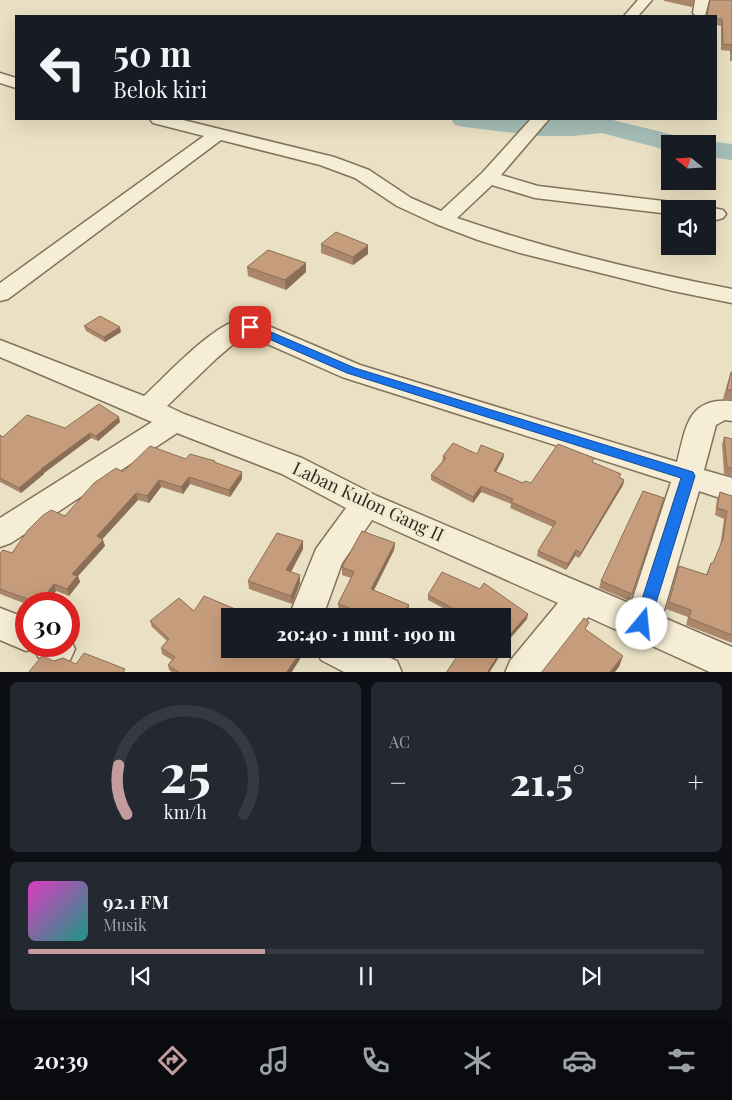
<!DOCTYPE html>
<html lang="id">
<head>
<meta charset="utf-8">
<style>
  :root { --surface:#171b24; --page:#242831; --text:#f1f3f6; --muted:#9ea1a6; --line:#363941; --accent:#c49c9d }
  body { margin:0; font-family:"Playfair Display",serif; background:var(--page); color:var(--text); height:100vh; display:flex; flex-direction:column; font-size:19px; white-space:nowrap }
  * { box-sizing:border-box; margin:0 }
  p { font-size:16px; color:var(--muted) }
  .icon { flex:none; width:28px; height:28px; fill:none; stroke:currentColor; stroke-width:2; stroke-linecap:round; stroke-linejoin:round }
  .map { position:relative; height:672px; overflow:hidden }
  .side { display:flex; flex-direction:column; gap:10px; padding:10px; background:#0d0f14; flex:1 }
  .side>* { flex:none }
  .banner { position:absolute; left:15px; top:15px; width:702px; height:105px; border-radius:0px; box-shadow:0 5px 20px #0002; background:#171b24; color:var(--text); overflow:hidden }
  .needle { width:32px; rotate:288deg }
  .controls { position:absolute; left:661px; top:135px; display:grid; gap:10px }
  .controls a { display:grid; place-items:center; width:55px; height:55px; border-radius:0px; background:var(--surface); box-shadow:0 5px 20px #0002; font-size:25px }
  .speed { position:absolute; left:15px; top:592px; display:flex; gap:10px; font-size:25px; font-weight:700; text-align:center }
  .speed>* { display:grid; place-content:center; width:65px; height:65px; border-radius:50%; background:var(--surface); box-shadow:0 5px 20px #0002; line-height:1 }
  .speed .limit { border:8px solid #d22; background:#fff; color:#111 }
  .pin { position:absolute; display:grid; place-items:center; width:42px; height:42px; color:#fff; margin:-21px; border-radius:10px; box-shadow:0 2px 8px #0006 }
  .me { position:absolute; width:55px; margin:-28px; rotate:17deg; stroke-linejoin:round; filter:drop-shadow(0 0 4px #0008) }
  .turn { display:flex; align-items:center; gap:18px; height:105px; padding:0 15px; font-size:22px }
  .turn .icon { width:65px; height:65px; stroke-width:2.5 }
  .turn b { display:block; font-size:35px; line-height:42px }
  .big { font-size:38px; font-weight:800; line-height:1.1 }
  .side .card { flex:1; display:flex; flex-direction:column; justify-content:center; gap:8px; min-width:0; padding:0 18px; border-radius:8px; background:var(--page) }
  .side .dial { align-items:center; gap:0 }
  .dial svg { height:130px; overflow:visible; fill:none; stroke:var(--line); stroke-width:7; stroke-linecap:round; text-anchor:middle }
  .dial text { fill:var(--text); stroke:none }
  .song { display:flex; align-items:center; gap:15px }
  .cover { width:60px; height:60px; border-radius:8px; background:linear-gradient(135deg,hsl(310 70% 55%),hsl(170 70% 35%)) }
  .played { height:5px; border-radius:2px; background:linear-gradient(90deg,var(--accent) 35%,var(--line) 35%) }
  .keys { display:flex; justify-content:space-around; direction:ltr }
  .heat { display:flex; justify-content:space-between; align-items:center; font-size:28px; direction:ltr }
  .side .tiles { flex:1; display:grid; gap:10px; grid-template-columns:1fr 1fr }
  .card:last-child { grid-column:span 2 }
  .trip { position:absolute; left:221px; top:608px; width:290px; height:50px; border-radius:0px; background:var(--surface); box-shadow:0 5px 20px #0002; font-weight:800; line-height:50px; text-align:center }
  .tabs { display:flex; height:80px; justify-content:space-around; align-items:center; background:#090b0e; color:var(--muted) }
  .tabs .icon { width:35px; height:35px }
  .tabs .current { color:var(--accent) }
  .tabs b { font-size:22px; color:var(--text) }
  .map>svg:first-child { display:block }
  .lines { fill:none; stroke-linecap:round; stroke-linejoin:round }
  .river { fill:#a5beb7; fill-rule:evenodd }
  .minor-casing { stroke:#83725b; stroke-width:3 }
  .minor { fill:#f6edd6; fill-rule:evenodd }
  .wall { fill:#aa876b }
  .shaded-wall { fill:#8b6e57 }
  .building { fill:#c69d7c; stroke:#8b6e57 }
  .route { fill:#1a73e8; stroke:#114b97 }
  .labels { text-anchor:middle; stroke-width:5; stroke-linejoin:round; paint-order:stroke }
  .near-street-label { font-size:18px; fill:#342a1e; stroke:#f2ead2 }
</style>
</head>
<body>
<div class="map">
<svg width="732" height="673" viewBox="0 0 732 673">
  <rect width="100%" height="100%" fill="#eae0c3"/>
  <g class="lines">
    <path class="river" d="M451,119H609L686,138L690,144H670V151L602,133L572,136H538L464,127L455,125Z
      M708,141L732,144V160L708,157V144H698Z"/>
    <g class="minor-casing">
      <path id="minor" d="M638,0H652L638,16H624Z
        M695,0H709L705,16H696L693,13Z
        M0,73L16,78V88L0,83Z
        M150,119H179L334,157L369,170L411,198L441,211L482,173L531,119H549L501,175L538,186L680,203L687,205L690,209H670V214L535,198L492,185L457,218C547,249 639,271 732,289V303L673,291L520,253L478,240L436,224L397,206L355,178L320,165L221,140L8,299L0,301V283L204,136L153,123Z
        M708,207L723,210L726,214L723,218L716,220L708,219V209H701Z
        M243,318L259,322L360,365L677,462C686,428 687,397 732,401V421L725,420L716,425L704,470L732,478V502L699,491L662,617L732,647V673H712L588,617L546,673H505L510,661L558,603L372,520L342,563L323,616H289L316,549L346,508L282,474L177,433L11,543L0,547V518L152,422L0,357V340L144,396C169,373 211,326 243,318ZM245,334L342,377L671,482L631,604L377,496L302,458L184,414L167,406L217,358Z
        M0,608L26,618V646H69L70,638L75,649L70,660L57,665L38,657L34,648L26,651L0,640Z
        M316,649H371L397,661L402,673H346L321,660Z"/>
    </g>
    <use href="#minor" class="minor"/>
  </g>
  <path class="wall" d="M664,0H694L692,7L664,1Z
    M732,0V61H730V51L721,50V26L716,25V16Z
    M321,244L368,245V254L353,265L321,253Z
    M247,267L306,272L286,290L248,276Z
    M84,326L121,332L105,342L86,331Z
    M731,372H732V400L723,399L728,381Z
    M120,422L98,441L91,438L44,473V474L21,493L0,482V435L3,437L65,428Z
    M724,437L732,439V477L724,474L722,445Z
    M477,454H504L503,459L496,472L523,483H531L593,463L624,480L623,485L579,558L575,556L566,570L537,556L538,551L553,527L510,508L511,504L481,492L473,503L431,480V475L442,462L443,456Z
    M186,459L215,463L242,472V479L230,497L190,484L183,494L161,487L149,503L138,500L102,539L105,546L78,576L80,582L69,596L56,591L46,604H26L0,594V553H12L65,516L123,472Z
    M720,492L732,496V643L686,625L688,617L666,609L679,566L706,575L711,563H713L720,547L724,519L715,515L717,499Z
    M664,498L630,601L599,588L601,581Z
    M303,541V549L291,572L300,583L292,604L249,589L248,581Z
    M395,543L394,550L374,590L409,605L408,612L406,616H352L339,612L338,604L351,578L342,575V567Z
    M428,595L527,619L507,642L499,657L489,673H446L457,656V650L502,616H458L428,600Z
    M194,611L300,659L291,673H173L169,670L168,665L172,660L162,654L161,648L167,641L152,627L150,621Z"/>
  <path class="shaded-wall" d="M368,245V254L353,265V257Z
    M306,263V272L286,290L285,280Z
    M120,327L121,332L105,342L104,337Z
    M119,417L120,422L98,441L96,436Z
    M90,433L91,438L44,473V474L21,493L19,488L41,469Z
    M504,454L503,459L493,477L494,471Z
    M242,472V479L230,497L229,490Z
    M189,477L190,484L183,494L181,487Z
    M159,480L161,487L149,503L147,496Z
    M624,480L623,485L579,558L581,553Z
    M481,486V492L473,503V497Z
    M136,493L138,500L99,543L97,536Z
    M103,540L105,546L78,576L80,582L69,596L67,589L72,574Z
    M303,541V549L287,579L286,570Z
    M395,543L394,550L371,596V589Z
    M576,550L575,556L566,570L568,564Z
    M300,575V583L292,604L291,596Z
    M54,584L56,591L46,604H39V603Z
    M409,605L408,612L406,616H401Z
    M528,614L527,619L507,642L499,657L489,673H487L502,649L508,637Z
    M300,653V659L291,673H286Z
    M623,656L619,667L614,673H609Z"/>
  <path class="building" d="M710,0H732V54V45L723,44L722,19H716V16H707Z
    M336,232L368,245L353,257L321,244Z
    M268,250L306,263L285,280L247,267Z
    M100,316L120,327L104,337L84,326Z
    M731,372H732V390H727Z
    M99,404L119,417L96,436L90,433L41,469H42L19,488L0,478V435L3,437L27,415L65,428Z
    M724,437L732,439V469L727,466Z
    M453,443L477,454L481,445L504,454L494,471L523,483L525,481L531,483L558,444L594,458L592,462L621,474L619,477L624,480L581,553L576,550L568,564L538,551L556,522L511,502L513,499L481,486L473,497L431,475L446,458L443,456Z
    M150,446L186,459L190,454L215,461L214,462L242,472L229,490L189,477L181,487L159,480L147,496L136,493L97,536L103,540L72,574L77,576L67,589L54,584L39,603L0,589V553L3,550L12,553L28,530L42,516L51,510L65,516L94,483L116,468L123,472Z
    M643,491L664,498L632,594L601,581Z
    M720,492L732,496V635L689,618L691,610L669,602L679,566L707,575L711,563H713L723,539L727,511L717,508Z
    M362,531L395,543L371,589L409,605L401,616H372L338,604L354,572L342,567Z
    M277,533L303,541L286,570L300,575L291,596L248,581Z
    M442,572L480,589L484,583L528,614L508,637L502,647V616H461L463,614L428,595Z
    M204,596L252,616H230V649H292L300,653L286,673H180L168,665L175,657L161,648L169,639L150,621L179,598L194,611Z
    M584,618L589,622L585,629L623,656L609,673H541Z
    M458,649H502L487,673H446L460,652L457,650Z
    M84,653L125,669L123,673H28L42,656L54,661L63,658L76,664Z"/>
  <path class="route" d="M250,323L355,368L693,472L695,476L648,629L642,631L637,629L634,624L681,478L347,373L246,329L244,327L246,324Z"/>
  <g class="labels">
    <g class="near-street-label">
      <text transform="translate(368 502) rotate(25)" y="6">Laban Kulon Gang II</text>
    </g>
  </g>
</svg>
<div class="controls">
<a><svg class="needle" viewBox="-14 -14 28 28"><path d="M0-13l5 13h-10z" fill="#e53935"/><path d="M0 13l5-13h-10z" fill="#9ea1a6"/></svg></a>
<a><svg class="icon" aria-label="sound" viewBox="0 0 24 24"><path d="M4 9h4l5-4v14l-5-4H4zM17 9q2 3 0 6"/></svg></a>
</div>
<div class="speed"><div class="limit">30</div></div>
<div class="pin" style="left:250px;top:327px;background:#d93025"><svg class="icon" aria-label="arrive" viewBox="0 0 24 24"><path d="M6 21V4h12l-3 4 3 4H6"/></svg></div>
<svg class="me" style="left:642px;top:624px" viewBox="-20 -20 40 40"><circle r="19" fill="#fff"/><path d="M0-13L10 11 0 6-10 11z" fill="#1a73e8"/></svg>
<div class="trip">20:40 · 1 mnt · 190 m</div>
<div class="banner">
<div class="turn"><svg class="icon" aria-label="left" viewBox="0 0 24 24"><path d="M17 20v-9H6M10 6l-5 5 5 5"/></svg><div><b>50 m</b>Belok kiri</div></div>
</div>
</div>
<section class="side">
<div class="tiles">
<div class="card dial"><svg viewBox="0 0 100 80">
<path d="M14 69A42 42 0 1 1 86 69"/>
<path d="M14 69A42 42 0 0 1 9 39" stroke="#c49c9d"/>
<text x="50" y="56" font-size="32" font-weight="700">25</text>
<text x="50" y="72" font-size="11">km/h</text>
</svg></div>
<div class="card"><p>AC</p>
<div class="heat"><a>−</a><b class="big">21.5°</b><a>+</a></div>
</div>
<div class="card">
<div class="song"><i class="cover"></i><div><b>92.1 FM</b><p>Musik</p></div></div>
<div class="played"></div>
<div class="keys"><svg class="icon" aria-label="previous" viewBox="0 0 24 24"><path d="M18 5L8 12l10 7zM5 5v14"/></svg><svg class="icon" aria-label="pause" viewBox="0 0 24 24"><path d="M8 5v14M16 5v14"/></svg><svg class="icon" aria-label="next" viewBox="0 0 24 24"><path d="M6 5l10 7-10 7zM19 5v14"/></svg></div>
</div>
</div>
</section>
<nav class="tabs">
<b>20:39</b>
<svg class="icon current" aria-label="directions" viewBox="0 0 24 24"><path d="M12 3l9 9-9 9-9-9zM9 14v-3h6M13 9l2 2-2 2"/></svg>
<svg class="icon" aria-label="music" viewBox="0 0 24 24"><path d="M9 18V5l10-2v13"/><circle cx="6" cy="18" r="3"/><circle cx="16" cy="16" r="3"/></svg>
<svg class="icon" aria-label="phone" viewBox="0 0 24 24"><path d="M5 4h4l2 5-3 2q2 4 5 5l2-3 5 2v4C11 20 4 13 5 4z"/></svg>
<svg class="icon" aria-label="climate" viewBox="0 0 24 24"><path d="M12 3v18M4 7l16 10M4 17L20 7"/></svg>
<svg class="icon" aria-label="car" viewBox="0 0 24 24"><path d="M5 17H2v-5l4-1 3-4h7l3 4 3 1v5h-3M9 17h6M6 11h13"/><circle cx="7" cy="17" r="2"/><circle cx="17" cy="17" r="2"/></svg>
<svg class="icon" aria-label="filters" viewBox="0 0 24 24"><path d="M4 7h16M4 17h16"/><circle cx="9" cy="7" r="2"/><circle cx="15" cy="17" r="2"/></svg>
</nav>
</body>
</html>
